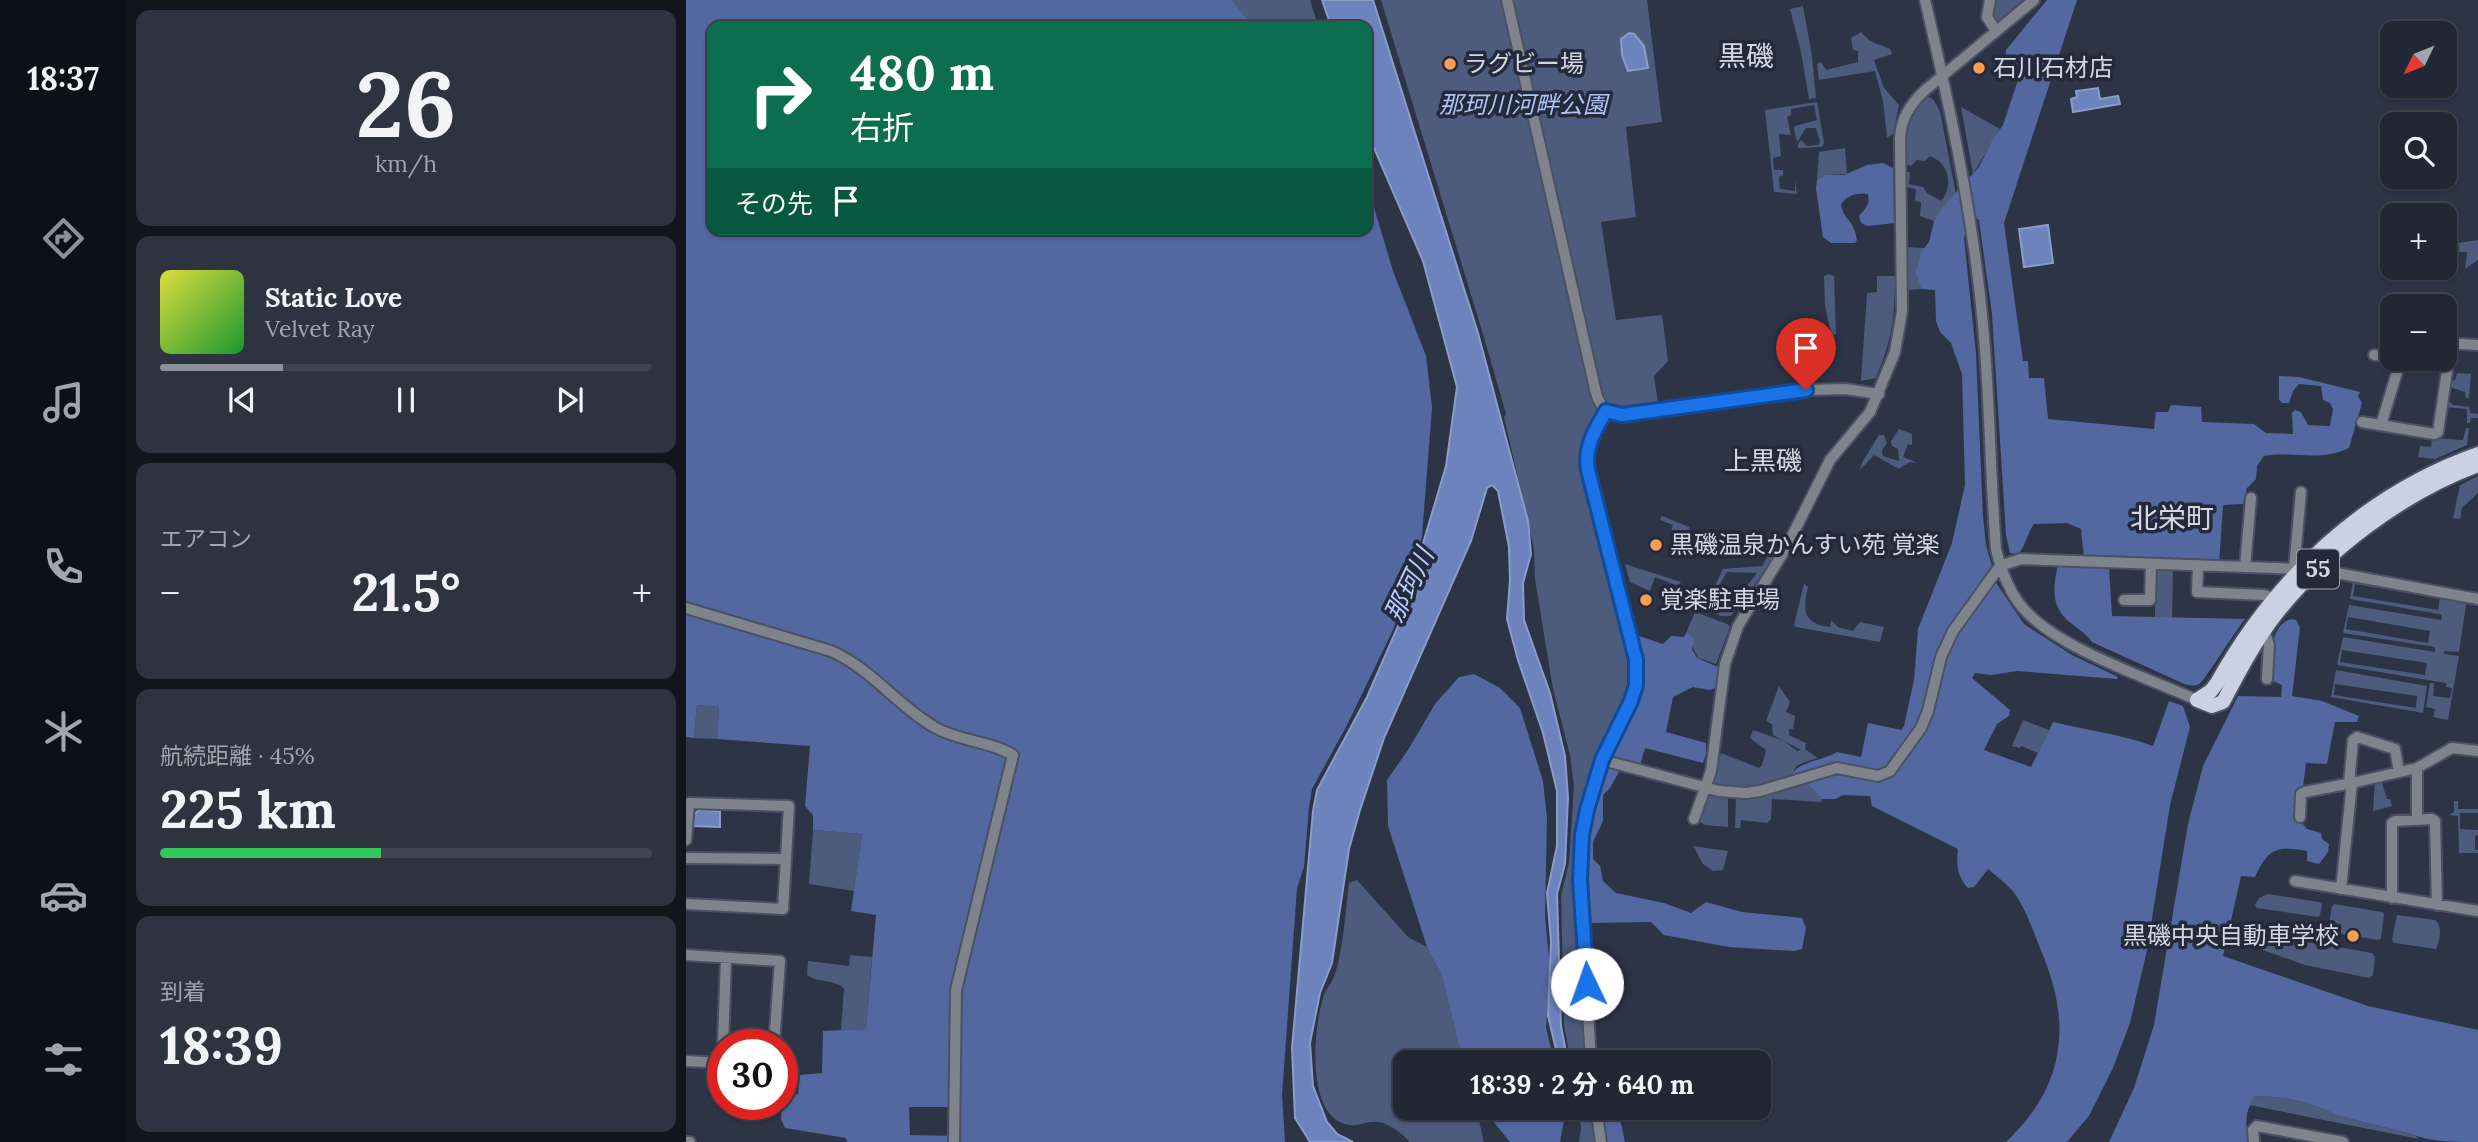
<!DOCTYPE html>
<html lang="ja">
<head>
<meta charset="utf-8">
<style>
  :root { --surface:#222734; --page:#2e3340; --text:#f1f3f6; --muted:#a2a5ac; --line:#3f444f; --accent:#8c9099 }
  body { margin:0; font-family:Lora,"Noto Sans JP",serif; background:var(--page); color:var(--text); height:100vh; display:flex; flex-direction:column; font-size:26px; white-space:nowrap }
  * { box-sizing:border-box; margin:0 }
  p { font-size:23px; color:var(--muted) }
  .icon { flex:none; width:38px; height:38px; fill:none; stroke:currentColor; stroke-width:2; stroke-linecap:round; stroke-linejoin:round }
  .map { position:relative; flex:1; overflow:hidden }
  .panel { display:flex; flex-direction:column; gap:10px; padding:10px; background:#13151d; width:560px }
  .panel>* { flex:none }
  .guide { position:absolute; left:21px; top:21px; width:665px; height:214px; border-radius:14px; box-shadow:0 2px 5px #0004,0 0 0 2px var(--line); background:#0b6e4f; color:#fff; overflow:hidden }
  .needle { width:46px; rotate:227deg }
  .fabs { position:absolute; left:1694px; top:21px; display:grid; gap:14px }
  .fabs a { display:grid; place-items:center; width:77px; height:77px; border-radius:14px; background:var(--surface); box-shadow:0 2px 5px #0004,0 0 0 2px var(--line); font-size:35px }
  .speed { position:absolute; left:21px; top:1029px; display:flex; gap:14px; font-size:35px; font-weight:700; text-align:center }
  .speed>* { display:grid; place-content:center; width:91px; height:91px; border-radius:50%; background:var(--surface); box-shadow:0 2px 5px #0004,0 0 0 2px var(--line); line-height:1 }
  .speed .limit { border:10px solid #d22; background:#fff; color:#111 }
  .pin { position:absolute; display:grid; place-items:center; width:60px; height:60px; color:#fff; margin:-72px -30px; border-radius:50% 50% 50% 0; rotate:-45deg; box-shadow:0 0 7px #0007 }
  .pin .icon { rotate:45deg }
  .me { position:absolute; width:77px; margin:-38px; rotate:357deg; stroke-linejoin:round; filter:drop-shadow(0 0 5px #0008) }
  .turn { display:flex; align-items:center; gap:24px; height:147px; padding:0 28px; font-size:32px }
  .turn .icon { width:91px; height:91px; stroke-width:2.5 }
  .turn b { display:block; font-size:49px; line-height:60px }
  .then { display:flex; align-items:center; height:66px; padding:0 28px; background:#0003; gap:14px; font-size:26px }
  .big { font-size:52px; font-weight:700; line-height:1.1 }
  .panel .widget { flex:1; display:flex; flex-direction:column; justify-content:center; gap:10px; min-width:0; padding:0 24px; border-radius:14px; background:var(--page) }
  .panel .dial { align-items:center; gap:0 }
  .dial b { font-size:91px; line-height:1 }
  .song { display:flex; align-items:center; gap:21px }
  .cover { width:84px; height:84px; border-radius:10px; background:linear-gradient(135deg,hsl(60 70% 55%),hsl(130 70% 35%)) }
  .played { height:7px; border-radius:4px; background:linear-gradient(90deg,var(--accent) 25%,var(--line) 25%) }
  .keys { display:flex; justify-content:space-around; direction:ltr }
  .heat { display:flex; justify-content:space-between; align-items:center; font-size:38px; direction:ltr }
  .charge { height:10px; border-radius:5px; background:linear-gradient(90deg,#34c759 45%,var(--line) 0) }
  .trip { position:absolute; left:707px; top:1050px; width:378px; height:70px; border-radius:14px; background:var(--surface); box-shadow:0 2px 5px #0004,0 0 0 2px var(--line); font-weight:700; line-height:70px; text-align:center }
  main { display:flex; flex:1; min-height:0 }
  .menu { display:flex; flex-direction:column; width:126px; justify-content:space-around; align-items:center; background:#0e1015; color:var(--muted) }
  .menu .icon { width:49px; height:49px }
  .menu .current { color:var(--accent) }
  .menu b { font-size:32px; color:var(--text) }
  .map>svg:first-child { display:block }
  .green { fill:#4d5b7d; fill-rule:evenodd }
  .forest { fill:#5368a1; fill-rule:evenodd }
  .water { fill:#6d83be; stroke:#8b9cc9; stroke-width:2 }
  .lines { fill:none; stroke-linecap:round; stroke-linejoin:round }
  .minor-casing { stroke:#4b5162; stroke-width:14 }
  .major-casing { stroke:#4b5162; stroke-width:18 }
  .minor { stroke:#7f838c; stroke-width:10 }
  .major { stroke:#c9d1e3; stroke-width:14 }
  .route-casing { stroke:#114b97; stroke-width:18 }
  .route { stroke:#1a73e8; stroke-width:12 }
  .poi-dot { fill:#fb9e51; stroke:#242a3b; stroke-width:2.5 }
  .labels { text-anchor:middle; stroke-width:7; stroke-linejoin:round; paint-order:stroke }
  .shield { fill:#242a3b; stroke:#9ea3b0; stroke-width:2 }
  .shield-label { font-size:23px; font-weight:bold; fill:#d2d7e2 }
  .poi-label { font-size:24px; fill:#d2d7e2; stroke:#242a3b; text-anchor:start }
  .park-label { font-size:24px; font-style:italic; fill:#aec2f4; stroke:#242a3b }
  .neighbourhood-label { font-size:26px; fill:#d2d7e2; stroke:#242a3b }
  .water-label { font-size:26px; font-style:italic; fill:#b6cbfd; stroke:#242a3b }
  .quarter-label { font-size:28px; fill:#d2d7e2; stroke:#242a3b }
</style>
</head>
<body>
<main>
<nav class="menu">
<b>18:37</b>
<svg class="icon current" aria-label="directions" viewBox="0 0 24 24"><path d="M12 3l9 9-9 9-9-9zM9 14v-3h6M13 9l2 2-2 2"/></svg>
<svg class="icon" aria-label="music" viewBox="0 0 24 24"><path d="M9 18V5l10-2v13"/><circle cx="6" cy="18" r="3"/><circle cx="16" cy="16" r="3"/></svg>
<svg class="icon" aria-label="phone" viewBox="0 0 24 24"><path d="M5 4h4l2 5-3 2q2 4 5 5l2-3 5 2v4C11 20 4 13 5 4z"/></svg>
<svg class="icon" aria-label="climate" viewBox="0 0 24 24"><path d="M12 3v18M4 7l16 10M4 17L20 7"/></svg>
<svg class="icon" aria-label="car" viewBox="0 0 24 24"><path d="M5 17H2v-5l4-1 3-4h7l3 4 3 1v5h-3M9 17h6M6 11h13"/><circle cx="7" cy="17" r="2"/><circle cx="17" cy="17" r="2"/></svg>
<svg class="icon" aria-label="filters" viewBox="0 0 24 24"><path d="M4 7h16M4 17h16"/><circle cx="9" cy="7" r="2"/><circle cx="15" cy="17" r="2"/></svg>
</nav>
<section class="panel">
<div class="widget dial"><b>26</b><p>km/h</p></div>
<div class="widget">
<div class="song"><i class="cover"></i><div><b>Static Love</b><p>Velvet Ray</p></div></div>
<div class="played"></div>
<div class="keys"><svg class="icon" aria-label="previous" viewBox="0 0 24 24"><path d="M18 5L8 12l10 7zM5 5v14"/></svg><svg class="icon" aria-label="pause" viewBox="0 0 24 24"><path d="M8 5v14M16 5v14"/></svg><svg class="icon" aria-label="next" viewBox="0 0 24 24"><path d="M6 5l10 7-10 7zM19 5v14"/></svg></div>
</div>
<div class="widget"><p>エアコン</p>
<div class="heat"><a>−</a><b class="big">21.5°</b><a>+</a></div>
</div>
<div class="widget"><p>航続距離 · 45%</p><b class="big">225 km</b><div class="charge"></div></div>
<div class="widget"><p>到着</p><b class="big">18:39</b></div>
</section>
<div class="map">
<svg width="1792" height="1142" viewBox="0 0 1792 1142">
  <rect width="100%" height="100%" fill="#2d3446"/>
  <path class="green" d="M546,0H624L632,26H567Z
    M695,0H961L976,122L940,127L950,217L915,222L930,320L976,315L982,361L968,376L972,403L909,414L895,453L946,656L947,682L942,701L911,759L893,835L900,1062H885L878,1025L875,895L883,863L888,786L884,755L867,689L849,579L848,549L818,417L820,414L797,334Z
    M1307,0H1337L1310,23L1304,18Z
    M1117,6L1126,56L1130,98L1123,99L1115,52L1104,9Z
    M1175,32L1184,41L1204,49L1206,54L1188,60L1198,88L1213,105L1207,134L1201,138L1197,101L1189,71L1133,80L1131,64L1135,62L1140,70L1172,62V51L1167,50L1165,38Z
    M1240,96L1247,99L1254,111L1270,194L1248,221L1234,216L1235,202L1229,201L1230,189L1220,187L1219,172H1224L1223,184L1237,187L1241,193L1255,201C1268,186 1263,163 1244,156L1239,161L1231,160L1225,166L1219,164C1219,134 1216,118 1240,96Z
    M1131,102L1138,143L1136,147L1112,148V144L1115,140L1121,146L1132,145L1134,142L1130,128H1120L1111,142L1108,129L1109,126L1131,120L1128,105L1105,109V115L1101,117L1105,135L1093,134L1095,156L1087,158L1088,170H1097V175L1093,177L1094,189L1109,191V179L1111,194L1088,192L1079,110Z
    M1275,107L1314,129L1287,174Z
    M1159,148L1161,174L1138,175L1131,180L1133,152Z
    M1792,240V260L1779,269L1781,252H1759V245Z
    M1220,247L1239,248C1229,261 1231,275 1235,289L1221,290Z
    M1143,274L1148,276L1150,334L1147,336L1145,334L1139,305L1138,276Z
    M1191,276H1209C1209,317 1206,340 1190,378L1175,381L1181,293L1191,292Z
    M1771,373L1785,374L1783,398H1780L1779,392L1764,387L1762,389L1761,399L1767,405L1783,407L1784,413L1792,414V418H1785L1784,423H1781V409L1758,407L1762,383L1769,380Z
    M1780,428H1783L1781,445L1749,459L1732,457L1734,446L1745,447L1746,438L1777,440Z
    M1213,429L1226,434V445L1222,444L1217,457L1230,462L1229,463L1224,462L1213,469L1188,455L1173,471L1177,461L1193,435H1198L1201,443L1196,450L1197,456L1213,461L1212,449L1206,446L1205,441Z
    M1792,476V493L1776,508L1774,519L1767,518L1774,485Z
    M976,516L1003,527L1005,546L1002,545V541L995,538L989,539L985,532L987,525L974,520Z
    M1082,556L1086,557V561L1045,616H1035L1026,611L1030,606L1042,610L1071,573L1041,572L1031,589L1029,586L1037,569L1076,566Z
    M939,564L995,582L992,586L969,577L964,591L944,582Z
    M1469,569L1487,570L1486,618H1469Z
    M1670,580L1781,599L1773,652L1758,651V654L1773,656L1762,720L1747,717L1749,709L1740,707L1744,683H1748L1747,696L1764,698L1766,688L1760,687V683L1651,665L1657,637L1749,652V647L1657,633L1663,605L1755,620L1756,615L1753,614L1664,599L1667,582ZM1669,584L1754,598L1752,610L1667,596ZM1662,617L1744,631L1742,643L1660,629ZM1656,650L1741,663L1739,675L1654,662Z
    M1118,584L1122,587C1117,609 1116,624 1144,627L1145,620L1152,627L1167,631L1174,622L1198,627L1194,642L1110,627L1108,625Z
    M1009,612L1041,624L1044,627L1030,664L1012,658L1000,633Z
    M1650,670L1741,686L1737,713L1645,697ZM1649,684L1731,696L1730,708L1648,695Z
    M1093,686L1104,702L1100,712L1109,716L1107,729H1103V735L1120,743L1119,749L1132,758C1120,762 1107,763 1106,777L1065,789L1027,786L1035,753L1073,768L1076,765L1080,750L1064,738L1067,730L1098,741L1111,751L1115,750L1087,735L1086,724L1080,721Z
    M11,705L33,707L31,739L8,738Z
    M1337,720L1363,730L1352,753L1335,746L1334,748L1326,746Z
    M1689,780H1695L1701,799H1704L1706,806L1687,811Z
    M1107,784H1121L1136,799L1135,802L1086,799L1085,819L1081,823L1055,820L1054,828H1049L1050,797Z
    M1024,795L1042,798V827L1019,825L1011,820L1020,796Z
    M1768,801H1772V809H1792V813H1774V829L1792,830V835L1789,836V849L1792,850V853H1773L1772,816L1763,815L1768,812Z
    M127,830L176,834L168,891L123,884Z
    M1007,846L1042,851L1037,870L1027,871L1017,864Z
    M671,880L722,937L741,947L756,976L777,1062H719V1108H790L798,1142H724C715,1133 706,1125 693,1122C678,1120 669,1131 652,1121C621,1102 628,1027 637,998C639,990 646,983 649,974C658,946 659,913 663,883Z
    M1582,894L1633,902L1636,904L1634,915L1632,917L1571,908L1569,905L1573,898Z
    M1648,904L1696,912L1698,914L1695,939L1692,940L1644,932L1642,930L1646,906Z
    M1711,915L1749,920C1757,926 1754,940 1750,949L1708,943L1706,940Z
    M1568,932L1686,953L1689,957L1687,975L1683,978L1619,965L1568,947L1565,944V934Z
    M164,955L186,957L180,1029L155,1030L158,988C147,979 132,983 121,975L122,961L163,966Z
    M1569,1096C1596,1096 1626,1102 1650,1115L1729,1135L1733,1139L1563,1105Z
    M892,1108H905L910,1142H893L895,1128Z"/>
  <path class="forest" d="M0,0H546L567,26H26V229H681V184L707,271L740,356L746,407L736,536L724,580L707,630L660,727L626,789L623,807L618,867L611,888L596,1095L599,1142H161L160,1138L99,1128L95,1119L96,1097L112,1094L114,1075L136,1073L137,1031L180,1029L190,915L165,911L176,834L127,830V815L119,806L124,746L31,739L33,707L11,705L8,738L0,737ZM223,1107H272L273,1136L224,1135Z
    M1361,0H1391L1318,223L1337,361H1342L1343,378H1358L1362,419L1468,429L1470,412H1482L1485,405L1515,407L1516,422L1568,424L1580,433L1607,434L1606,413L1609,410L1615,412L1622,425L1644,426L1647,409L1644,403L1637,400L1635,386L1613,384L1607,391L1603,403H1596L1593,399V376L1613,377L1674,392L1672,396L1676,403L1663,448C1635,462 1607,451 1578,456L1571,466L1570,479L1561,488L1557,504L1537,505L1533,565L1398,558L1395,529L1381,523L1348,524C1341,533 1340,546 1332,554L1324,553L1320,535L1306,314L1293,220L1290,218L1280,231L1278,238L1290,353L1297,517L1300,545L1311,584L1338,624L1386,655L1432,677L1431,679L1331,671L1305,675L1289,673L1286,678L1324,710L1323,716L1311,724L1298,750L1345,767L1367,722C1400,730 1434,734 1467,746L1483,701L1497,706L1504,727L1484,805L1461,950L1444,1023L1427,1068L1403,1116L1381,1142H1320C1381,1084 1386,1022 1354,948C1347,930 1340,910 1329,894C1323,885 1311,877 1302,869L1288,887L1282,888C1271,877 1270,863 1272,849L1186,806L1184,796L1157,795L1149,799H1136L1121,784H1107V772C1117,761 1138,760 1151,752L1175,757L1182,723L1215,730L1218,726L1228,680L1232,629L1266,543L1279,485L1276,374L1265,343L1254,332L1250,321L1249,290L1235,289L1230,272L1235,252L1243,242L1248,221L1256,208L1293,167L1306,141L1317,125L1332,80L1320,75V50Z
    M1197,163L1207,168L1208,223L1182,226L1175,223L1173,216C1180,208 1184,205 1182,194C1171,192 1161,196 1155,204C1157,220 1168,219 1171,240L1169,243H1145L1137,237L1130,189L1131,180L1138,175H1158L1181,165Z
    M1372,564L1423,567L1426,616L1559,619C1550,630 1518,682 1513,684C1507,687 1502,685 1496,683L1406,642C1399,632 1389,627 1380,619C1364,603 1368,584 1372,564Z
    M1605,619L1610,620L1614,627L1606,696L1636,701L1673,716L1671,722H1649L1641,764L1620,763L1613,819L1621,829L1635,833L1636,839L1643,844L1642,852L1633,864L1621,861V851C1590,846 1583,848 1569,877L1555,876L1537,956L1682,1006L1792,1030V1142C1774,1142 1743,1142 1729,1135L1650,1115C1626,1102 1596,1096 1569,1096C1559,1111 1558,1125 1564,1142H1423L1448,1088L1468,1025L1502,824L1517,766L1552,696L1595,697L1596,685L1587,681C1584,662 1582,626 1605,619Z
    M1000,633L1008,638L1006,649L1011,658L1032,667L1030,688L1023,690L1007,687L987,697L980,732L1020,743V754L1017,763L959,748L954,765L929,757L926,752L948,703L951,641L953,636L977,644L985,636L998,637Z
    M788,674L814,688L834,708L857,781L861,819L859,916L864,969L860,1027L868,1062H777L756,976L741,947L702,826L701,780L722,750L749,704L773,677Z
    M921,765L934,770L924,788L917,795V821L907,842V859L914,866L917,881L930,893L978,903L1005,913L1020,902L1056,912L1116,918L1120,928L1116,949L1108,951L1043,947L978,935L965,922L907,923L900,921L899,834L918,766Z
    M796,1108H876L878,1120L874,1142H824Z
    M916,1108L927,1110L934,1119L939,1142H918Z"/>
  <path class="water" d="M636,0H687L792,333L842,521L845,554L837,583L838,620L864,693L879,756L882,798L879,864L871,894L875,1026L882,1062H873L862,1016L865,942L861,893L871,846V791L857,733L832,660L821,619L824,580L823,547L812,491L806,485L801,488L785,541L698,738L674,810L663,849L646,963L634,993L624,1043L627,1086L641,1122L651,1134L667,1142H624L609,1118L606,1048L627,811L631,790L681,697L713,624L760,466L771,387L737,261L681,132V26H645Z
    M943,33L948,34L958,46L962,68L942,71L936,55L935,39Z
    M1412,88L1414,99L1432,96L1434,104L1387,112L1385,99L1391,97L1390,91Z
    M1362,225L1367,263L1338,267L1333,229Z
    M13,810L34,811V827L7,826L8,814Z"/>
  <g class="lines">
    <g class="minor-casing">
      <path id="minor" d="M821,0L910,393C914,407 921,414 936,415L1120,390L1159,389L1193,394
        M1239,0C1264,107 1287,215 1297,325C1304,400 1304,475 1310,549C1315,570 1322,590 1336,607C1370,648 1462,678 1511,700
        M1304,0L1301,17L1310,31
        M1760,343L1792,345
        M1688,355L1706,357
        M1676,422L1748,434L1752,432L1765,344
        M1695,425L1715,359
        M1512,565L1511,592L1578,595L1587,598
        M1559,567L1565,498
        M1608,569L1615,492
        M1438,600H1464L1465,564
        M0,608L145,651C186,669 211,706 250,728C273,741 304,741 327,755L270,990L268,1142
        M1578,630L1583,645L1581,679
        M916,760L1033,791L1061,793L1074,791L1151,768L1192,776L1204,771L1235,728L1242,711L1255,657L1267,631L1314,566L1335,559L1613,569L1645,572L1792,599
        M1731,768V820
        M1663,784L1667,740L1671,737L1709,749L1713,772
        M1614,817L1615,794L1619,792L1666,783L1731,768L1766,748L1792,751
        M1008,819L1025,771L1039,664L1052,626L1100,548L1144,460L1184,412L1209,352L1216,311L1214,139C1215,118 1224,105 1238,91L1348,0
        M0,840L3,803L103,806L97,909L0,904
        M0,858L100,859
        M1609,881L1792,911
        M1655,889L1666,783
        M1706,898V823L1709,821L1746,819L1749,821L1751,905
        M0,955L94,961L88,1045
        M37,1045L40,958
        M0,1061L37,1063
        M905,1062L894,880L896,835L900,810L916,760L945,701L950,685V660L900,457L902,446L920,411
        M910,1108L915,1142
        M0,1142H4
        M1568,1142L1567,1130L1571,1126L1657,1142"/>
    </g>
    <g class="major-casing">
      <path id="major" d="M1511,700L1526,706L1537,702C1553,672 1569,641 1590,614C1640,551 1716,493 1792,465
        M1511,700L1525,691L1531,683C1589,579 1678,494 1792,454"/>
    </g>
    <use href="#minor" class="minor"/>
    <use href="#major" class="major"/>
  </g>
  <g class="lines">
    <g class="route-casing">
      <path id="route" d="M901,984L894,880L896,835L901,810L916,760L945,701L950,685V660L902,470C898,447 909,430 920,411L936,415L1120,390"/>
    </g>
    <use href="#route" class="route"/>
  </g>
  <g class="poi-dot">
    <circle cx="764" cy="64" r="7"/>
    <circle cx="1293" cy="68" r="7"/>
    <circle cx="970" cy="545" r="7"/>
    <circle cx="960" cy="600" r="7"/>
    <circle cx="1667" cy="936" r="7"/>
  </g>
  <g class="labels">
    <rect class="shield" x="1611" y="549.5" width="42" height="39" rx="5"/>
    <g class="shield-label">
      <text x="1632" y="577">55</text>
    </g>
    <g class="poi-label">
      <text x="778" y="72">ラグビー場</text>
      <text x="1307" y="76">石川石材店</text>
      <text x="984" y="553">黒磯温泉かんすい苑 覚楽</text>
      <text x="974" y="608">覚楽駐車場</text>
      <text x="1653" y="944" text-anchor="end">黒磯中央自動車学校</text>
    </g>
    <g class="park-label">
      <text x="837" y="113">那珂川河畔公園</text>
    </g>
    <g class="neighbourhood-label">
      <text x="1077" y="470">上黒磯</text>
    </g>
    <g class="water-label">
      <text transform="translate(723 585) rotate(-64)" y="9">那珂川</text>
    </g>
    <g class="quarter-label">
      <text x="1060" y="66">黒磯</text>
      <text x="1486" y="528">北栄町</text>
    </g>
  </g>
</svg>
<div class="fabs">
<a><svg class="needle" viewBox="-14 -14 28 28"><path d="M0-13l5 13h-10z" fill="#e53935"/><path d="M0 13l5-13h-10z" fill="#a2a5ac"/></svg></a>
<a><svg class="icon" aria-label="search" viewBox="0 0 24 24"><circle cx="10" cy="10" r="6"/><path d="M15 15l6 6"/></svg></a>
<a>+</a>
<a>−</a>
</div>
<div class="speed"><div class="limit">30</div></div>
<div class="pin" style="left:1120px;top:390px;background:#d93025"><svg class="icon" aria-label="arrive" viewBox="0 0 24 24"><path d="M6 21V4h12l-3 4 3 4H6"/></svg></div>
<svg class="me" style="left:901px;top:984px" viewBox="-20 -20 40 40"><circle r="19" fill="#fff"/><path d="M0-13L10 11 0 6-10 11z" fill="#1a73e8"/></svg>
<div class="trip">18:39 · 2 分 · 640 m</div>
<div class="guide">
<div class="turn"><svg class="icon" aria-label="right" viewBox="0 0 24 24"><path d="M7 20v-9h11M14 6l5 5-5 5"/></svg><div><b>480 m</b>右折</div></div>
<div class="then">その先<svg class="icon" aria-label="arrive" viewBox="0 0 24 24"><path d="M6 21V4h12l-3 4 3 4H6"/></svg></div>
</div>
</div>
</main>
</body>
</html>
